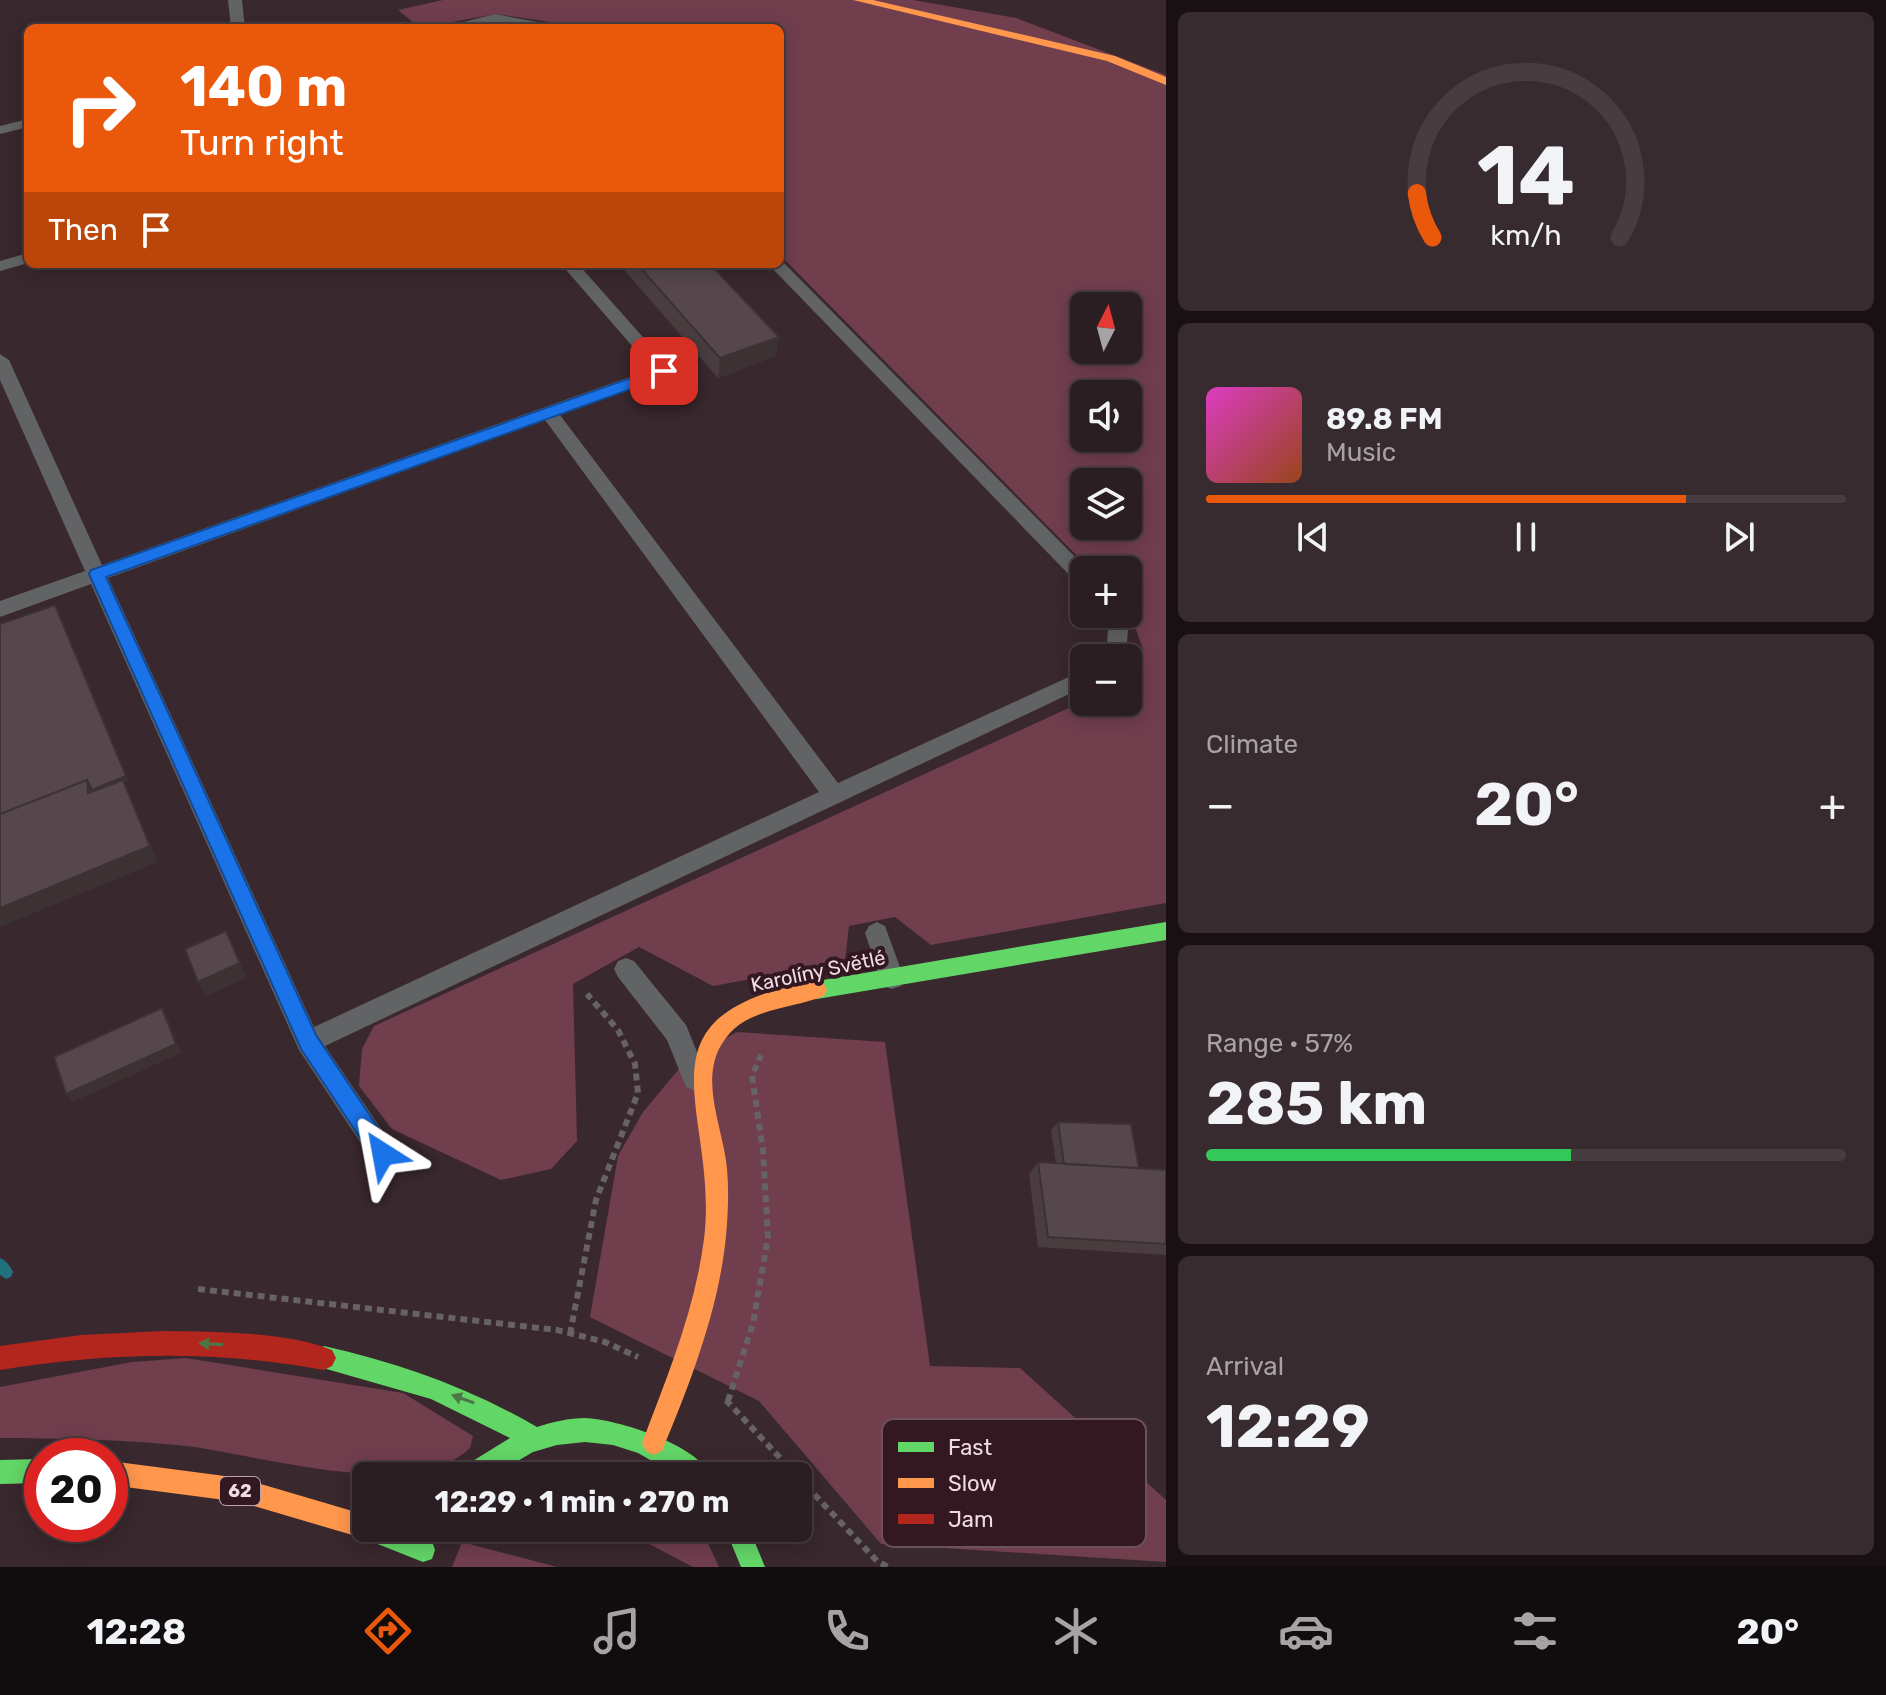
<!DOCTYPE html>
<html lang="en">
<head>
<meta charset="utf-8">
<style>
  :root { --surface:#2b1e22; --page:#372b2f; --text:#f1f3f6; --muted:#a6a2a5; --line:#473c40; --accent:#ea580c }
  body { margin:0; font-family:Rubik,sans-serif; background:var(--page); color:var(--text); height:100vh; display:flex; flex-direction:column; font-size:30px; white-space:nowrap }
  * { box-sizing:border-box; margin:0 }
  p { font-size:26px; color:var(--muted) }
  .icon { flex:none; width:44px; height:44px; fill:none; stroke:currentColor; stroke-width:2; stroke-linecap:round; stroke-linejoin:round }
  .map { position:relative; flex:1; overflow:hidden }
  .sheet { display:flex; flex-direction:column; gap:12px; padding:12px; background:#181013; width:720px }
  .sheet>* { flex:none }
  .guide { position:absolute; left:24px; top:24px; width:760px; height:244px; border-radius:12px; box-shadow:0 4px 20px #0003,0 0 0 2px var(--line); background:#ea580c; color:#fff; overflow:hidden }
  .needle { width:52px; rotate:6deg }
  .buttons { position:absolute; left:1070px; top:292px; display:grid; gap:16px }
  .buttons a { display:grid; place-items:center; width:72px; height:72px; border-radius:12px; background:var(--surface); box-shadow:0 4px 20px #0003,0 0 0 2px var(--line); font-size:40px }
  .speed { position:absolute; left:24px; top:1438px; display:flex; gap:16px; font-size:40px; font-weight:700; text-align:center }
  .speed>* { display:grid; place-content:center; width:104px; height:104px; border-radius:50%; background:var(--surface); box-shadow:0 4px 20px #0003,0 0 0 2px var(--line); line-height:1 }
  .speed .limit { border:12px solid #d22; background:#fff; color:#111 }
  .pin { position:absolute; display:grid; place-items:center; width:68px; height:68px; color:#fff; margin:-34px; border-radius:16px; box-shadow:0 4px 12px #0006 }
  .me { position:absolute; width:88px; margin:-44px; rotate:326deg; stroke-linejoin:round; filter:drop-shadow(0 0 6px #0008) }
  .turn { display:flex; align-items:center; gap:28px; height:168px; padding:0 24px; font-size:36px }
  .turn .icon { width:104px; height:104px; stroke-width:2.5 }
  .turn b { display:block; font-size:56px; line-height:68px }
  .then { display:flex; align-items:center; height:76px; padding:0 24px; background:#0003; gap:16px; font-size:30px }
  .big { font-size:60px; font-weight:700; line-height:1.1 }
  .sheet .tile { flex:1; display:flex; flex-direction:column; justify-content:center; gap:12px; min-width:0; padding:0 28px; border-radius:12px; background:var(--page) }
  .sheet .dial { align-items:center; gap:0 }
  .dial svg { height:208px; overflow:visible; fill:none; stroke:var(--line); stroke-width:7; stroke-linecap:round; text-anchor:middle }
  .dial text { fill:var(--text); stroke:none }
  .song { display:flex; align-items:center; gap:24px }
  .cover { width:96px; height:96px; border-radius:12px; background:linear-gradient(135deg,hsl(310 70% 55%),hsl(20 70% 35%)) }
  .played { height:8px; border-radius:4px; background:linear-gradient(90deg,var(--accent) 75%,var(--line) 75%) }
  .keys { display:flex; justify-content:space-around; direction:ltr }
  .heat { display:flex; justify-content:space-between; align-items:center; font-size:44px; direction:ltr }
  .charge { height:12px; border-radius:6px; background:linear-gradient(90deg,#34c759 57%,var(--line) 0) }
  .trip { position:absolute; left:352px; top:1462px; width:460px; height:80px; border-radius:12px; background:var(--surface); box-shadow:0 4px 20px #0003,0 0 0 2px var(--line); font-weight:700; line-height:80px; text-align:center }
  .menu { display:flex; height:128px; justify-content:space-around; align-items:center; background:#110c0e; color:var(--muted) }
  .menu .icon { width:56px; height:56px }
  .menu .selected { color:var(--accent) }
  .menu b { font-size:36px; color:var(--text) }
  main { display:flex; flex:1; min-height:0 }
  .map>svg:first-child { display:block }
  .green { fill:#713e4e; fill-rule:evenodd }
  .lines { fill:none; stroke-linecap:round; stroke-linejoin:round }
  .stream { fill:#20707e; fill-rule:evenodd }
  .path { stroke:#676264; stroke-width:6; stroke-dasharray:7 5; stroke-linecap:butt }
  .lane { fill:#616364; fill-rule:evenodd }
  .fast { fill:#63d668; fill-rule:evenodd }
  .slow { fill:#ff974d; fill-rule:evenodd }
  .jam { fill:#b3261e; fill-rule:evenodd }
  .wall { fill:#493d40 }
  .shaded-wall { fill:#3c3234 }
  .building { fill:#55474b; stroke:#3c3234; stroke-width:2 }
  .oneway { fill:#4c7744 }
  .route { fill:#1a73e8; stroke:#114b97; stroke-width:2 }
  .labels { text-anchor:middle; stroke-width:8; stroke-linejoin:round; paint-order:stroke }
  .shield { fill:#341821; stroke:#b8a1a7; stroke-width:2 }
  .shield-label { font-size:18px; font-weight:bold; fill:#f0dce1 }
  .street-label { font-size:20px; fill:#f0dce1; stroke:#341821 }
  .key { fill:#341821; stroke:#6c535b; stroke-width:2 }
  .key-label { font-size:22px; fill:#f0dce1 }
</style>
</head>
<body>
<main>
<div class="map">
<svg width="1166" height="1567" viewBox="0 0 1166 1567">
  <rect width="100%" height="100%" fill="#39282d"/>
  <path class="green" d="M443,0H913L1016,18L1166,75V903L931,945L895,917L849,926L845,962L713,986L639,947L573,984L577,1141L551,1169L501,1180L392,1129L359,1086L362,1049L374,1026L1084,701L1128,702V674L1143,649L1128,608V570H1091L780,255V28H556L550,22L496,14L420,28L398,10ZM1084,306H1128V350H1084ZM1084,394H1128V438H1084ZM1084,482H1128V526H1084Z
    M737,1032L885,1042L930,1366L1020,1368L1166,1500V1562L881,1544L759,1401L590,1317L618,1156L643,1112L689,1057Z
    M186,1358L403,1393L473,1436L470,1448C411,1505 252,1452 178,1445C119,1440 59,1438 0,1438V1387L132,1362Z
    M582,1461L609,1464L642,1476H527L555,1465Z
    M619,1528H701L719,1567H693Z
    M462,1542L557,1567H452Z"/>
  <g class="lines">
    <path class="stream" d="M0,1258C7,1261 10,1266 13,1272L11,1277L6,1279L0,1275Z"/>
    <path class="path" d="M198,1289L557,1330L605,1342L638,1357
      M570,1334L596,1200L638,1093L635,1064L618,1030L587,994
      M726,1400L797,1476
      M728,1401L753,1323L768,1237L763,1151L752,1076L761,1055
      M798,1477L877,1561L888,1567"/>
    <path class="lane" d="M228,0H242L245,28H231Z
      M495,14L548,24L555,28C535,28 517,24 497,23C479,21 459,28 440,28Z
      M28,119V127L0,134V126Z
      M28,253V263L0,271V261Z
      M780,259L1088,570H1084V585L1077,583L772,268L770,264H780Z
      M561,264H578L673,371L670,375L560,415L838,783L1084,670V687L325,1046L392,1145L396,1154L392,1163L383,1167L374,1163L299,1050L91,584L0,617V601L85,571L0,380V354L9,360L102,565L652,369ZM545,420L819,792L314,1027L108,578Z
      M1128,612L1129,614L1126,658H1106L1109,614Z
      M877,922L885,926L904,978L901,986L892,989L883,986L865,933L869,926Z
      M626,958L634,961L686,1025L708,1079L704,1087L695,1091L686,1087L667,1040L618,977L614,969L618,961Z"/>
    <path class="fast" d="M1166,922V940L817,999L810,996L807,990L810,984L817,981Z
      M324,1346C399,1363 470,1388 537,1427C552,1422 569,1418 585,1418C617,1419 698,1445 711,1476H678L638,1453L613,1445L585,1442L557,1445L533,1452L492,1476H460L463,1467L510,1438L431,1399L316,1366L312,1358L316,1350Z
      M42,1459V1483L0,1484V1460Z
      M366,1517V1528H399L432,1541L435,1550L432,1559L423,1562L360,1537L357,1528L360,1519Z
      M725,1528H749L765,1567H741Z"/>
    <path class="slow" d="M853,0H873L1115,56L1166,77V85L1107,61Z
      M817,981L824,984L827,990L824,996C786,1011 740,1007 719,1049C701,1086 724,1131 727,1169C729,1191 728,1214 726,1236C719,1309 690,1384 662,1451L654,1455L646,1451L642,1443C667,1377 695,1310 704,1239C720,1110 624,1014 817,981Z
      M110,1461L240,1478L366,1515V1528H378L375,1536L366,1539L240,1502L110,1485Z"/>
    <path class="jam" d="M162,1331C211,1332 288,1331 332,1350L336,1358L332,1366L324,1370C215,1350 109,1352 0,1370V1346L81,1335Z"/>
  </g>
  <path class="wall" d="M619,264H710L776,356L718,378Z
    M1058,1122L1139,1168L1166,1170V1255L1038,1247L1029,1174L1038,1162L1056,1164L1051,1130Z"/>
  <path class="shaded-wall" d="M779,337L776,356L718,378L720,358Z
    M55,605L129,782L125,783L158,862L0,927V833L87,780Z
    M226,931L247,978L206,996L198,982Z
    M162,1008L168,1018L181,1053L73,1102L66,1094Z"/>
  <path class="building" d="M637,264H710L779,337L720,358Z
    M55,605L126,776L92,790L87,780L0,814V624Z
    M87,780L88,793L123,780L150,846L0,908V814Z
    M226,931L240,963L198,982L185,949Z
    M162,1008L176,1044L66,1094L54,1057Z
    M1058,1122L1131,1124L1139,1168L1064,1164Z
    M1038,1162L1166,1170V1244L1048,1237Z"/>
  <defs><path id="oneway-solid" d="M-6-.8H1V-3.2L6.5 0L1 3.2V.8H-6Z" transform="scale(2)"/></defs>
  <g class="oneway">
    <use href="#oneway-solid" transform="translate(211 1344) rotate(-177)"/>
    <use href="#oneway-solid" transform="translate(463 1399) rotate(-160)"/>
  </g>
  <path class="route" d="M664,366L672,371L670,375L106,577L316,1035L391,1147L394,1154L391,1162L383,1165L376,1162L301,1049L89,574L91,570Z"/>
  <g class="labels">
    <rect class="shield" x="220" y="1477" width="40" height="28" rx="6"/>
    <g class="shield-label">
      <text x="240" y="1497">62</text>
    </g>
    <g class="street-label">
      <text transform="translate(818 971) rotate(-12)" y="7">Karolíny Světlé</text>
    </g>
  </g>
  <rect x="882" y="1419" width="264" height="128" rx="12" class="key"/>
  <rect x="898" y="1442" width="36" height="10" fill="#63d668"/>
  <rect x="898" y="1478" width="36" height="10" fill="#ff974d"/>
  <rect x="898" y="1514" width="36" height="10" fill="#b3261e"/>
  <g class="key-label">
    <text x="948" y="1455">Fast</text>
    <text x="948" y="1491">Slow</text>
    <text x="948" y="1527">Jam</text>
  </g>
</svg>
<div class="buttons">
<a><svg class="needle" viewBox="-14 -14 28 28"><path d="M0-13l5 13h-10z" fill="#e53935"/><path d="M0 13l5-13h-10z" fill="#a6a2a5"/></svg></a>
<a><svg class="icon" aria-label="sound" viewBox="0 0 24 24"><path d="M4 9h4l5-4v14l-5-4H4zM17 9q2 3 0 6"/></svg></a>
<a><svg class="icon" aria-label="layers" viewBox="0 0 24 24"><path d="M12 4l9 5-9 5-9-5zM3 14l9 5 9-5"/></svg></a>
<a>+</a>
<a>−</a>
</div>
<div class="speed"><div class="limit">20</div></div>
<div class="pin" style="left:664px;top:371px;background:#d93025"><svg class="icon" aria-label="arrive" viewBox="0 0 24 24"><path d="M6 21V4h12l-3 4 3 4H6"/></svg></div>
<svg class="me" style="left:383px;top:1154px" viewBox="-20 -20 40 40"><path d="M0-17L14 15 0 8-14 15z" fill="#1a73e8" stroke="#fff" stroke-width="4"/></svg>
<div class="trip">12:29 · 1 min · 270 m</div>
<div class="guide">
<div class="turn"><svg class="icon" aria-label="right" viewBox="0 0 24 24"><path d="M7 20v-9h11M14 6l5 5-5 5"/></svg><div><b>140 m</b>Turn right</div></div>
<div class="then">Then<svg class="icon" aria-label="arrive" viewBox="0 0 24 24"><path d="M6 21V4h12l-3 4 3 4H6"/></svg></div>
</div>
</div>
<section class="sheet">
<div class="tile dial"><svg viewBox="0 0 100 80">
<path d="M14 69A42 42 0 1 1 86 69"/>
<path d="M14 69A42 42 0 0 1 8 52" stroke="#ea580c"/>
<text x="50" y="56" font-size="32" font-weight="700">14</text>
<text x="50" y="72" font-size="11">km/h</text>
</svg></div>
<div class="tile">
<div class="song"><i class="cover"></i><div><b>89.8 FM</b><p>Music</p></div></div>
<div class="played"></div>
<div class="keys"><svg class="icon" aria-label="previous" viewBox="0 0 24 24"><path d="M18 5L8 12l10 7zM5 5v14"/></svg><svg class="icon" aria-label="pause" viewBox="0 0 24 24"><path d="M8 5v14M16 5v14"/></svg><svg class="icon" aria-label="next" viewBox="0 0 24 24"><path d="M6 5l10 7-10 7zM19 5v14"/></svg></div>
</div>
<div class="tile"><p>Climate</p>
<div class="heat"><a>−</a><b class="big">20°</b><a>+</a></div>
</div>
<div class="tile"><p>Range · 57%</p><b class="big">285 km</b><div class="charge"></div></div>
<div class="tile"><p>Arrival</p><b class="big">12:29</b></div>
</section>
</main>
<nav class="menu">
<b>12:28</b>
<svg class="icon selected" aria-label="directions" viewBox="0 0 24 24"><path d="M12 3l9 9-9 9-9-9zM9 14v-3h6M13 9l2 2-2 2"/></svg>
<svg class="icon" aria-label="music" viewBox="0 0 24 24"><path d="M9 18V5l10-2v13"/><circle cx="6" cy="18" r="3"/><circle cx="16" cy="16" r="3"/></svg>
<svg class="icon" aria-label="phone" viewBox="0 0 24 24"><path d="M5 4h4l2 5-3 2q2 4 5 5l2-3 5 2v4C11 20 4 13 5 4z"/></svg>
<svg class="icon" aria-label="climate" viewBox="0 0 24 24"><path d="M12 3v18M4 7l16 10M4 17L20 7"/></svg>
<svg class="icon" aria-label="car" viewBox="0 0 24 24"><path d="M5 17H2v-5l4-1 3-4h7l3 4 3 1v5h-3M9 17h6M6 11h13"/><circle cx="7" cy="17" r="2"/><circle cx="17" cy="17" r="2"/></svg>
<svg class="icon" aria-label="filters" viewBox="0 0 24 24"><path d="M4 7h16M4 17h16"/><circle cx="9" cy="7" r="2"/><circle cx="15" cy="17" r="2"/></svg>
<b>20°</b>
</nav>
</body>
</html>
